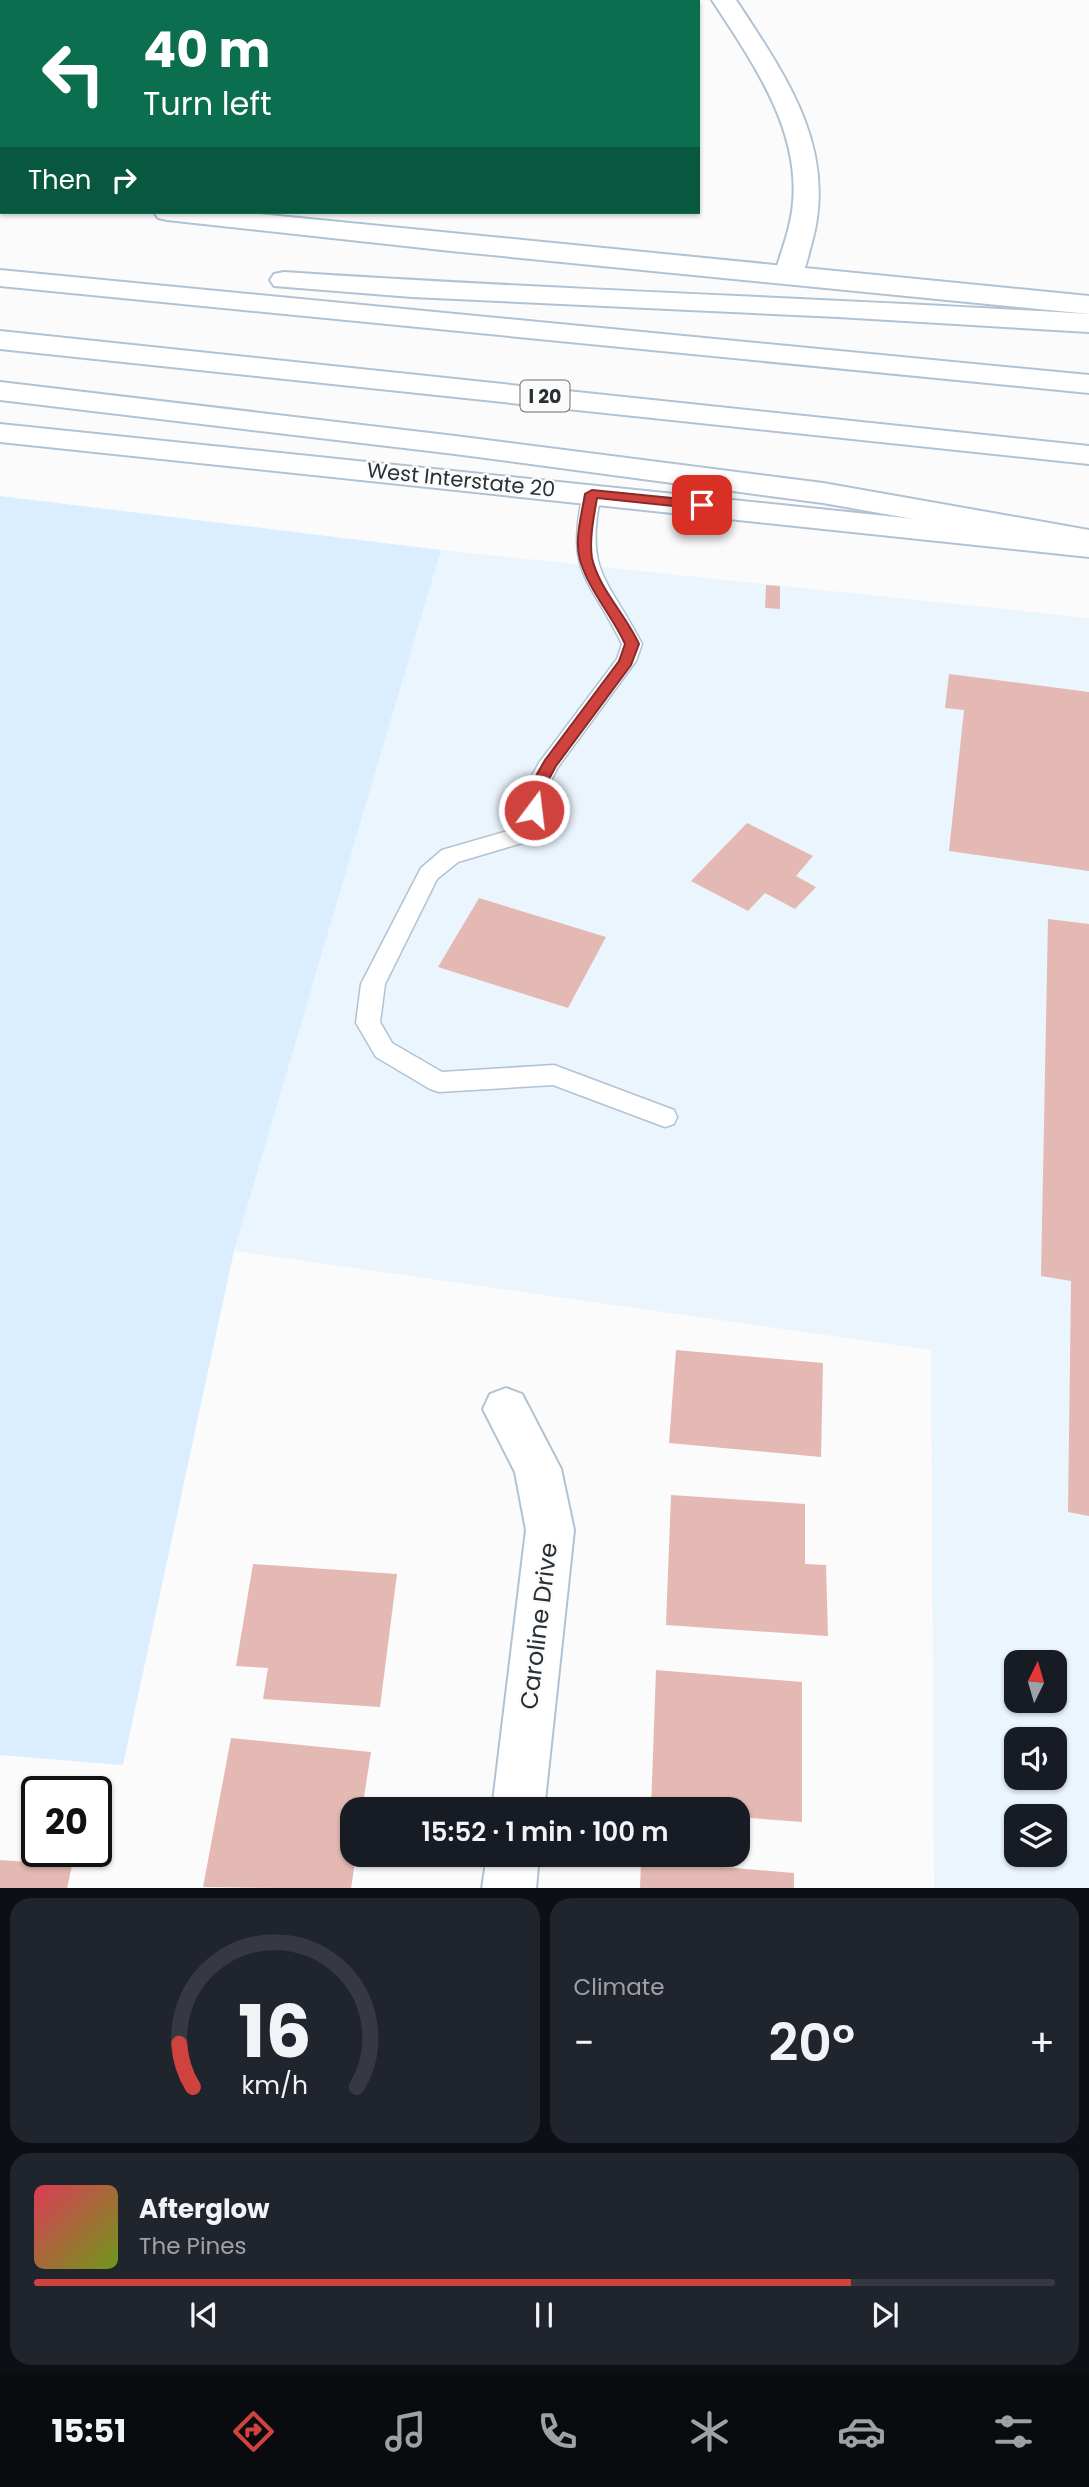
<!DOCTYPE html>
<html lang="en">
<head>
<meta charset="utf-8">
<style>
  :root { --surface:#171b24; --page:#20242c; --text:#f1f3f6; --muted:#9ea1a6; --line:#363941; --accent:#d0423e }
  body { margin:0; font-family:Poppins,sans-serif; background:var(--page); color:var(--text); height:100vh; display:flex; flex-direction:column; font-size:26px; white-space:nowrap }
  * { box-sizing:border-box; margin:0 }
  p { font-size:23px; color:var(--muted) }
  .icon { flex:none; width:38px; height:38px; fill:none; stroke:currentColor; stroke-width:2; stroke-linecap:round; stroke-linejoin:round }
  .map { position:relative; height:1888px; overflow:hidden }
  .drawer { display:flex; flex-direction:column; gap:10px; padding:10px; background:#0d0f14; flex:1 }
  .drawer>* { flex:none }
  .guide { position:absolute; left:0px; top:0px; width:700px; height:214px; box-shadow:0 2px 5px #0004; background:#0b6e4f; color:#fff; overflow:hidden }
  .needle { width:46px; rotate:5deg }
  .controls { position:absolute; left:1004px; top:1650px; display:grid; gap:14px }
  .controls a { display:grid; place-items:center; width:63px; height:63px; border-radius:14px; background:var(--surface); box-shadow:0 2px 5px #0004; font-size:35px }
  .speed { position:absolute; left:21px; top:1776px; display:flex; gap:14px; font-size:35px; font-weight:700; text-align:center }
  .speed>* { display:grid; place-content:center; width:91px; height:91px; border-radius:50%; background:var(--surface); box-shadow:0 2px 5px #0004; line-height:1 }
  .speed .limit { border:4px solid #111; border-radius:10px; background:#fff; color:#111 }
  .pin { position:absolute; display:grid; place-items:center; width:60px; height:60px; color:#fff; margin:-30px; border-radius:14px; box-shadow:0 4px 10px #0006 }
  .me { position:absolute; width:77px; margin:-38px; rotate:15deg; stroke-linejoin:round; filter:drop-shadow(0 0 5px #0008) }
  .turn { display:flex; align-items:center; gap:24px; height:147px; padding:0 28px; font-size:32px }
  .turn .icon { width:91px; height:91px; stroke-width:2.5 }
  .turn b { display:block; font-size:49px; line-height:60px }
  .then { display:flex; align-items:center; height:66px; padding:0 28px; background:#0003; gap:14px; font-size:26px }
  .big { font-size:52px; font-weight:600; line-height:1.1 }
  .drawer .card { flex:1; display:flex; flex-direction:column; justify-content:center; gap:10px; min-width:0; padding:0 24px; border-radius:21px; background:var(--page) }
  .drawer .dial { align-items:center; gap:0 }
  .dial svg { height:182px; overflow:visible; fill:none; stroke:var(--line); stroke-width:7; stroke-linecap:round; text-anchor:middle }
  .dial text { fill:var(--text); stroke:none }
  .song { display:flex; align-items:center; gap:21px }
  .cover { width:84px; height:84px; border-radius:10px; background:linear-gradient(135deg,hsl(350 70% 55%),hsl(80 70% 35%)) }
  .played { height:7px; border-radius:4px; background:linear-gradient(90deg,var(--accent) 80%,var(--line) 80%) }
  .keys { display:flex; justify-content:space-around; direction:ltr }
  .heat { display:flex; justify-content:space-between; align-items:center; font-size:38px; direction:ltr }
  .drawer .tiles { flex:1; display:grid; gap:10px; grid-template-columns:1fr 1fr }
  .card:last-child { grid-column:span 2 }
  .trip { position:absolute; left:340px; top:1797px; width:410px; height:70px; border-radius:21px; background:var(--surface); box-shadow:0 2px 5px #0004; font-weight:600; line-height:70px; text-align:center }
  .dock { display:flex; height:112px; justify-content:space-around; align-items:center; background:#090b0e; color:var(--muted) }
  .dock .icon { width:49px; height:49px }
  .dock .active { color:var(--accent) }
  .dock b { font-size:32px; color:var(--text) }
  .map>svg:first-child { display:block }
  .built { fill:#ebf5fe; fill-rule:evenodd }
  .green { fill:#daeeff }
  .building { fill:#e4b9b4 }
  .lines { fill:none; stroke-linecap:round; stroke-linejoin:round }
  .service-casing { stroke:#b1c3d3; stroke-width:3 }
  .minor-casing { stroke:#b1c3d3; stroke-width:4 }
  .tertiary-casing { stroke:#b1c3d3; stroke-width:4 }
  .secondary-casing { stroke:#b1c3d3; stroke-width:4 }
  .motorway-casing { stroke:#b1c3d3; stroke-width:4 }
  .service { fill:#fff; fill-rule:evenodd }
  .minor { fill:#fff; fill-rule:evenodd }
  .tertiary { fill:#fff; fill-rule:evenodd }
  .secondary { fill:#fff; fill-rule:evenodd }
  .motorway { fill:#fff; fill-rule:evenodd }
  .route { fill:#d0423e; stroke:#872b28; stroke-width:2 }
  .labels { text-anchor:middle; stroke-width:5; stroke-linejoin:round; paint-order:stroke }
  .shield { fill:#fbfbfb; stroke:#676c70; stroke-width:2 }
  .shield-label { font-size:19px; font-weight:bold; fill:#282f35 }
  .street-label { font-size:21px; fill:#282f35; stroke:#fbfbfb }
  .near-street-label { font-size:24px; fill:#282f35; stroke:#fbfbfb }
</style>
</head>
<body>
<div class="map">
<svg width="1089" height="1889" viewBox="0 0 1089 1889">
  <rect width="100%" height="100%" fill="#fbfbfb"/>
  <path class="built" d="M441,550L1089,618V1888H934L931,1350L234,1251ZM1017,1662H1055V1701H1017ZM1017,1740H1055V1778H1017ZM1017,1816H1055V1855H1017Z"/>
  <path class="green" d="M0,496L441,550L234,1251L123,1765L0,1755Z"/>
  <path class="building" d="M766,585L780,586V609L765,608Z
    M949,674L1089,692V871L949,851L964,710L945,708Z
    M747,823L813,856L796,876L816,887L795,909L765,893L748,911L691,881Z
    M479,898L606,937L568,1008L438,967Z
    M1048,919L1089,924V1516L1068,1512L1071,1281L1041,1276Z
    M676,1350L823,1363L821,1457L669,1443Z
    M671,1495L805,1504V1564L826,1565L828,1636L666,1625Z
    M253,1564L397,1574L380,1707L263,1699L268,1668L236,1666Z
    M656,1670L802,1682V1822L737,1817V1810L651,1809Z
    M231,1738L371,1752L362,1810H352V1855H356L351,1889L203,1887Z
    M0,1860L72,1865L67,1889H0Z
    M641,1860L794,1873V1889H640Z"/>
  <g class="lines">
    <g class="service-casing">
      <path id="service" d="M331,0H350L351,2H332Z
        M389,0H404L388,2Z
        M0,53H2V62H0Z
        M592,488L601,494C584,574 609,579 642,644L636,661L558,767L547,788L542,832L539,838L458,862L437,879L385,984L380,1022L392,1043L442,1072L554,1065L674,1110L677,1117L674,1124L665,1127L553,1085L439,1092L430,1089L376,1057L356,1023L361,984L421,868L442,850L521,827L525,788L539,763L617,659L622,644C590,578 565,574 583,494Z"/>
    </g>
    <g class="minor-casing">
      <path id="minor" d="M506,1388L522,1394L561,1469L574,1530L544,1810H492L526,1530L515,1472L483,1409L490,1394Z
        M487,1855H539L536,1889H482Z"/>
    </g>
    <g class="tertiary-casing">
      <path id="tertiary" d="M712,0H736C785,75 838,148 812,242C808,255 806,271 798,282L788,284L778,282L774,276C781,252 791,228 793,203C800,128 751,60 712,0Z"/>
    </g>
    <g class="secondary-casing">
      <path id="secondary" d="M0,185H2V202L0,201Z
        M154,212H239L1089,296V314L451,251L167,220L158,218Z
        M0,424L1089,537V557L0,442Z"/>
    </g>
    <g class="motorway-casing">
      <path id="motorway" d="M0,270L1089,375V393L0,286Z
        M284,272C552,290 821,298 1089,314V332L838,317L412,297L274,286L270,280L274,274Z
        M0,331L1089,446V464L0,349Z
        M0,382L455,436L823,483L1089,530V550L823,503L455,454L0,400Z"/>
    </g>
    <use href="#service" class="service"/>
    <use href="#minor" class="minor"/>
    <use href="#tertiary" class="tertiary"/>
    <use href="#secondary" class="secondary"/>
    <use href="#motorway" class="motorway"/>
  </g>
  <path class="route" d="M592,490L702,501L709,505L702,509L597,498C594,516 589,539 592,558C599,589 626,615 639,644L631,665L556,766L544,788L541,810L534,815L526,810L529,788L545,760L619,661L625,644C612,615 589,591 580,560C574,540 582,513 585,494Z"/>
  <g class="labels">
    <rect class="shield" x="520.5" y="380.5" width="49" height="31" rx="5"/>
    <g class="shield-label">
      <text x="545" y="403">I 20</text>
    </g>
    <g class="street-label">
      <text transform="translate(461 480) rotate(6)" y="7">West Interstate 20</text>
    </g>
    <g class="near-street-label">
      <text transform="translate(539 1626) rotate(-83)" y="8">Caroline Drive</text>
    </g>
  </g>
</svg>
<div class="controls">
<a><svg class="needle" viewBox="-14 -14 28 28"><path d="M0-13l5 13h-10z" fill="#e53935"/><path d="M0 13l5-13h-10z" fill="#9ea1a6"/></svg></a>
<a><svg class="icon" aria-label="sound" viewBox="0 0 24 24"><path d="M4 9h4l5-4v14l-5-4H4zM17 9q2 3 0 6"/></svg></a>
<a><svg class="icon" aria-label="layers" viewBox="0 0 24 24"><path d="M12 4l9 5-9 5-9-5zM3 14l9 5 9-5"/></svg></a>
</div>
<div class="speed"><div class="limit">20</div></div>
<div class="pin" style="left:702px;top:505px;background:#d93025"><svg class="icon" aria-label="arrive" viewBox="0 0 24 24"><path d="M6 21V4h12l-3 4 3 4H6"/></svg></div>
<svg class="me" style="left:534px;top:810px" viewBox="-20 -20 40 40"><circle r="17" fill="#d0423e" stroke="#fff" stroke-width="3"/><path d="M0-11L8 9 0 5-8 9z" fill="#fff"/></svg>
<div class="trip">15:52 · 1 min · 100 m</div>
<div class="guide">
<div class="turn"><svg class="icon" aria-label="left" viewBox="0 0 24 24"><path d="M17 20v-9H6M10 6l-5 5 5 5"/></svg><div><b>40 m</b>Turn left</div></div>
<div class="then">Then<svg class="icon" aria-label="right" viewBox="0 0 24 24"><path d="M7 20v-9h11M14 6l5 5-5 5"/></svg></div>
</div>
</div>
<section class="drawer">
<div class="tiles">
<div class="card dial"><svg viewBox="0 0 100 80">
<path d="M14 69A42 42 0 1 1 86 69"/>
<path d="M14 69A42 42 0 0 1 8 50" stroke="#d0423e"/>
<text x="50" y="56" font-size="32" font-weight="700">16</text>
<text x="50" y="72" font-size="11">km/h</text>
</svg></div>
<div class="card"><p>Climate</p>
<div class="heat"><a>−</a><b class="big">20°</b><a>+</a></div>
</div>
<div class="card">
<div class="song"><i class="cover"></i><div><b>Afterglow</b><p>The Pines</p></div></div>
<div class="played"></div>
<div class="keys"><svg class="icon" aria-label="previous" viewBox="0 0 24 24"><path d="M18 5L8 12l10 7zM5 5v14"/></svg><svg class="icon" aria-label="pause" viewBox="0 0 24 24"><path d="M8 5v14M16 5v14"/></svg><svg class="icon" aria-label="next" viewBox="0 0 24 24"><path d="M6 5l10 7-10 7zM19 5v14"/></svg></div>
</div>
</div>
</section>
<nav class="dock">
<b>15:51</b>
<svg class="icon active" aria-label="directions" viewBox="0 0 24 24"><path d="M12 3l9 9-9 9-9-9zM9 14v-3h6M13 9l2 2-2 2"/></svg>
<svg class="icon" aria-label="music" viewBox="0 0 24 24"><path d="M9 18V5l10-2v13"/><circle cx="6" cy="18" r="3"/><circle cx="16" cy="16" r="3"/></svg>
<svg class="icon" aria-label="phone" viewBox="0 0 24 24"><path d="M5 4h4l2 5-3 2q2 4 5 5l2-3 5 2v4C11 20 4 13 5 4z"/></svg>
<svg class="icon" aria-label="climate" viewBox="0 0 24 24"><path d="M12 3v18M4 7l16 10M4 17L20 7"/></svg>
<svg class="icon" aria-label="car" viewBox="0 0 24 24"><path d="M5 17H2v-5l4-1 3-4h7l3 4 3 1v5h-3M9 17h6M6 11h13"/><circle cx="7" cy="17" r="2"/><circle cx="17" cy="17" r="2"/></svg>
<svg class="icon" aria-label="filters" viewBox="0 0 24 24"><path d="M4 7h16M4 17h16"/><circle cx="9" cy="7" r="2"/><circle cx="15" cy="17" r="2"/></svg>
</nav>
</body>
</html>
